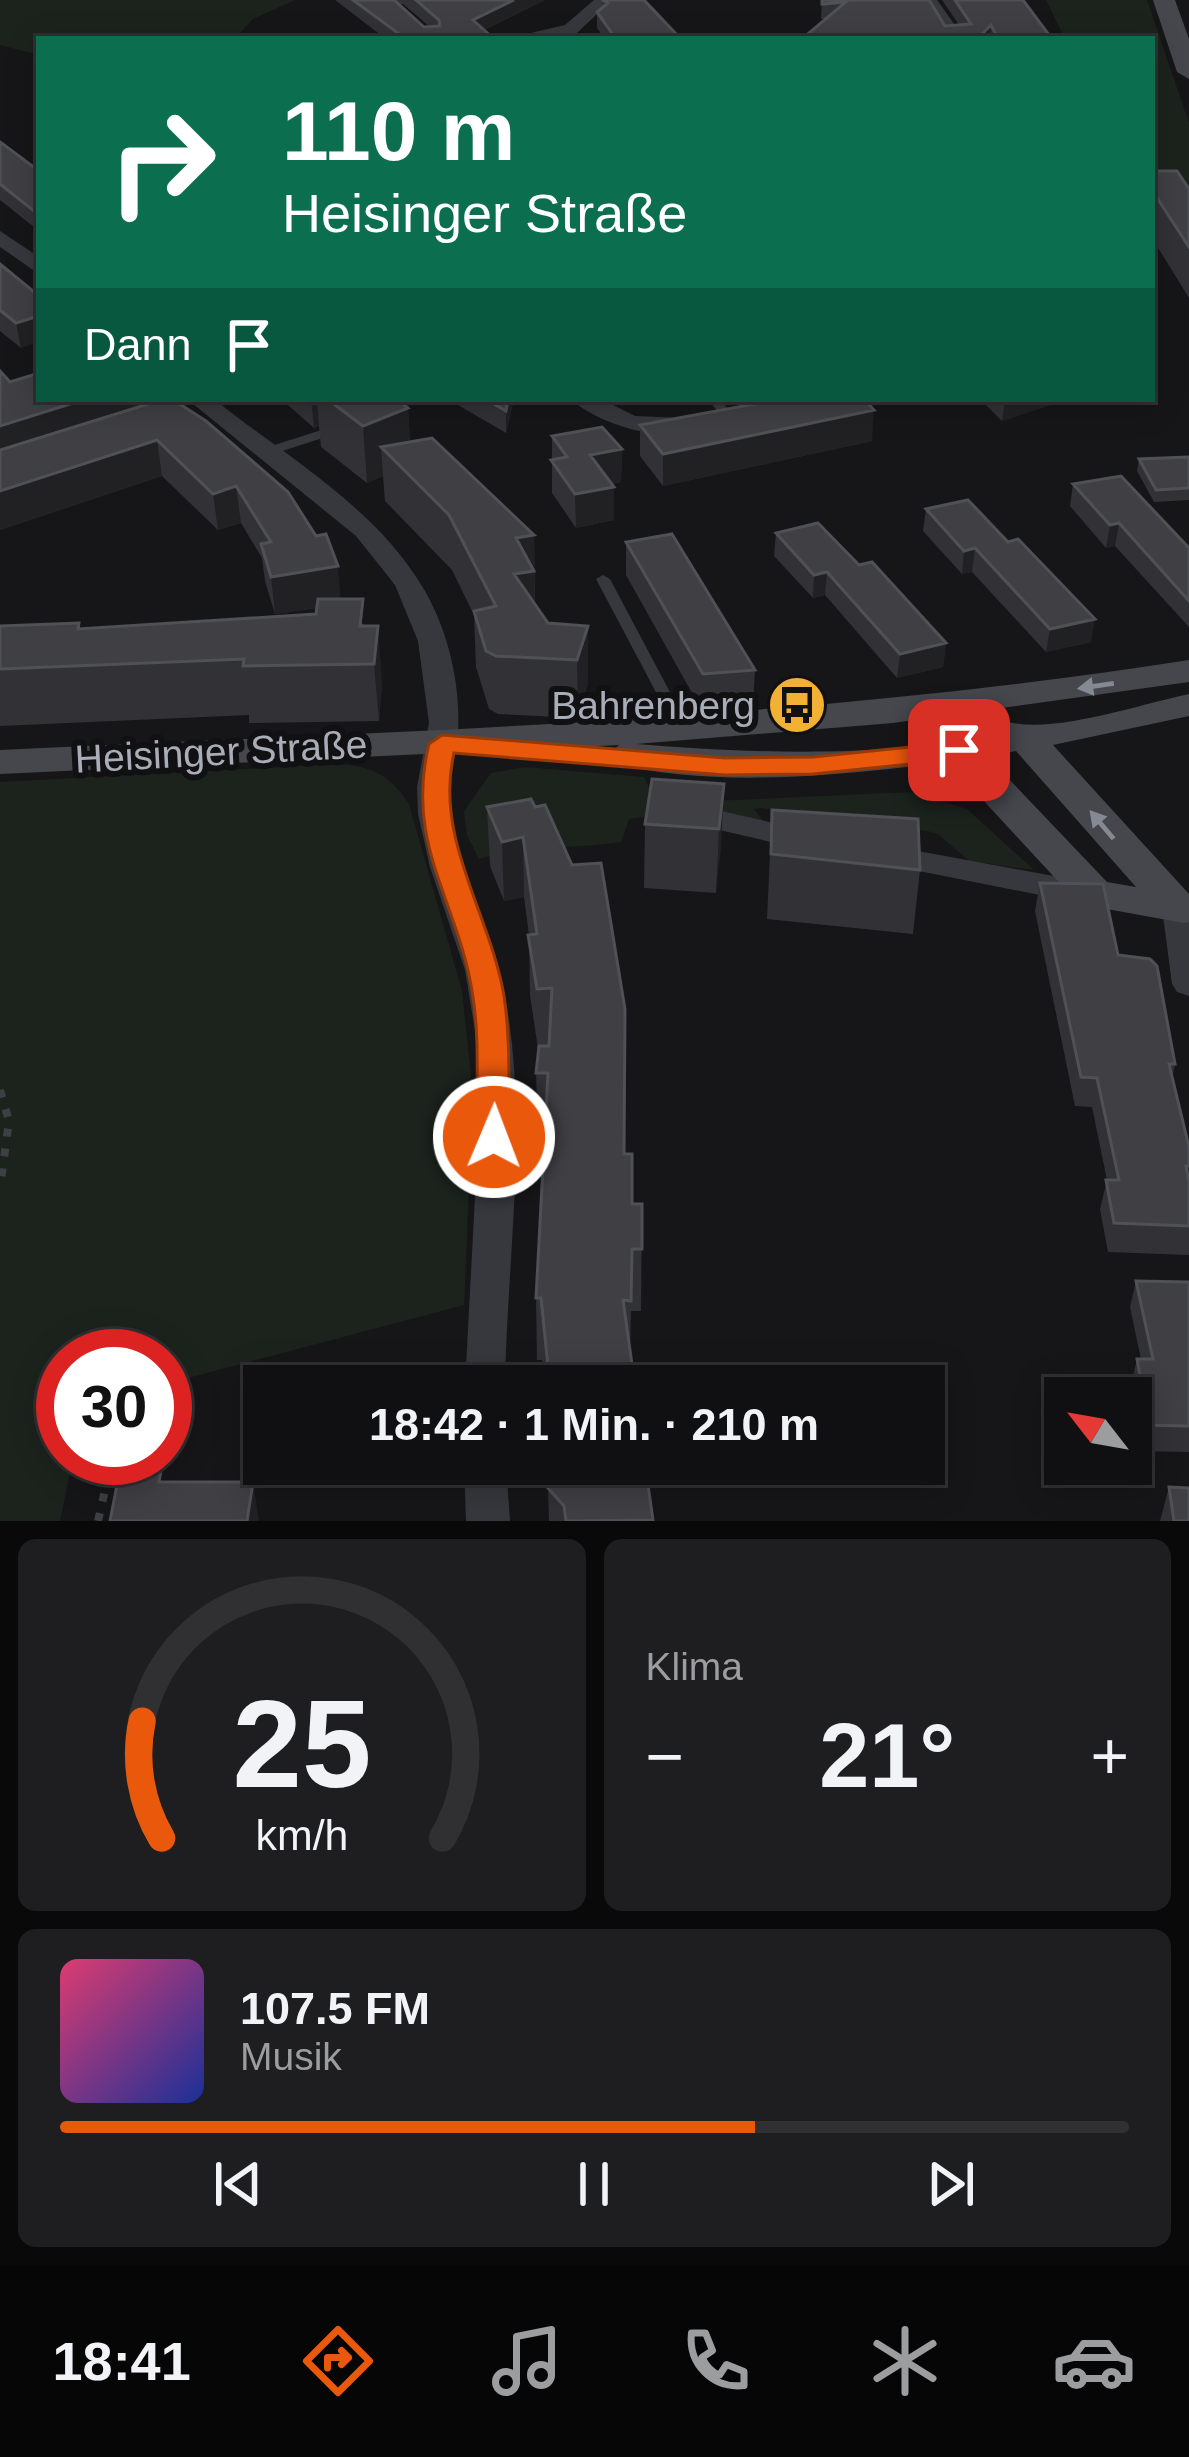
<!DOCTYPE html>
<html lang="de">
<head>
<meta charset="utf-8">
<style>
  :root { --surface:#101012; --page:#1e1e20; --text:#f1f3f6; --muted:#9c9d9f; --line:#303032; --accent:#ea580c }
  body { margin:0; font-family:Arial,sans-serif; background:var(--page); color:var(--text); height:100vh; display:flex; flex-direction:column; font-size:45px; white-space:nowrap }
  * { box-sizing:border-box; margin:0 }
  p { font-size:39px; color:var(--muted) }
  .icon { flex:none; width:66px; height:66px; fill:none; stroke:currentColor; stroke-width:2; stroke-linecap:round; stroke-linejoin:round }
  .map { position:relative; height:1521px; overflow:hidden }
  .drawer { display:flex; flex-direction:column; gap:18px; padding:18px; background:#09090a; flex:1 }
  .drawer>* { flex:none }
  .hud { position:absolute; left:36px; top:36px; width:1119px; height:366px; border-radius:0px; box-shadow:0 6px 30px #0003,0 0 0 3px var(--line); background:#0b6e4f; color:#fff; overflow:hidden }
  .needle { width:78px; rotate:301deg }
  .buttons { position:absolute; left:1044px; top:1377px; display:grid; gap:24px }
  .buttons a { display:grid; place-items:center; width:108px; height:108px; border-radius:0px; background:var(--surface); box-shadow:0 6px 30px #0003,0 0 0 3px var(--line); font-size:60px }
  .speed { position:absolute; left:36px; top:1329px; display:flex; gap:24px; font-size:60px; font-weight:700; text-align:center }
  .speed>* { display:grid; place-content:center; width:156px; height:156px; border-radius:50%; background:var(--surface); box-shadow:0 6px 30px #0003,0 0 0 3px var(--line); line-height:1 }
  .speed .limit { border:18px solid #d22; background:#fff; color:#111 }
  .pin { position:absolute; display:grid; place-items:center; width:102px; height:102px; color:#fff; margin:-51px; border-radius:24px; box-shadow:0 6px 18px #0006 }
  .me { position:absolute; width:132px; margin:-66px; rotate:1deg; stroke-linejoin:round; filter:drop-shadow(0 0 9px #0008) }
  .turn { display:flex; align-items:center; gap:42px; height:252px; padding:0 48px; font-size:54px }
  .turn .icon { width:156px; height:156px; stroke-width:2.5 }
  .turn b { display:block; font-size:84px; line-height:102px }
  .then { display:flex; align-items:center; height:114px; padding:0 48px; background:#0003; gap:24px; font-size:45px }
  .big { font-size:90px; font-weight:800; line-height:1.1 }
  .drawer .tile { flex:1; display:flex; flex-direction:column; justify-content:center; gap:18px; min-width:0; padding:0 42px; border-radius:18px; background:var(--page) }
  .drawer .dial { align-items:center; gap:0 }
  .dial svg { height:312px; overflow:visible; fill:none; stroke:var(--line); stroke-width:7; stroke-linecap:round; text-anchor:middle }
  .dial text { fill:var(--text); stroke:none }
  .song { display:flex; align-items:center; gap:36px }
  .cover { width:144px; height:144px; border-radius:18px; background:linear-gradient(135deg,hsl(340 70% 55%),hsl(230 70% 35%)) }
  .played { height:12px; border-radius:6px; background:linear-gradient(90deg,var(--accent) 65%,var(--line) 65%) }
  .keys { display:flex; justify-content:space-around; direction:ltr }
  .heat { display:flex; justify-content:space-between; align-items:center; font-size:66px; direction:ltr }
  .drawer .tiles { flex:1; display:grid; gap:18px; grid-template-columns:1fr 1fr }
  .tile:last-child { grid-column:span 2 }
  .trip { position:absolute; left:243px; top:1365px; width:702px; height:120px; border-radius:0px; background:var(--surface); box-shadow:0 6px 30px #0003,0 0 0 3px var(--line); font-weight:800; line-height:120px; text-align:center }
  .tab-bar { display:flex; height:192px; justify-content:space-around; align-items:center; background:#060607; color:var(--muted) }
  .tab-bar .icon { width:84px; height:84px }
  .tab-bar .active { color:var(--accent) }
  .tab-bar b { font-size:54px; color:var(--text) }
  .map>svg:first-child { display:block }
  .green { fill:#1c231d }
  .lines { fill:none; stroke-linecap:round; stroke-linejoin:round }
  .path { stroke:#3d3f44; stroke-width:8; stroke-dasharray:8 12; stroke-linecap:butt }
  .lane { fill:#37383d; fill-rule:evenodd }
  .street { fill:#37383d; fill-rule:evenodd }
  .secondary { fill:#45474d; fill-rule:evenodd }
  .wall { fill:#323236; fill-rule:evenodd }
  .shaded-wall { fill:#212124 }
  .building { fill:#3f3f44; stroke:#4f5156; stroke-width:3 }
  .oneway { fill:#858993 }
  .route { fill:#ea580c; stroke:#983908; stroke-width:3 }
  .labels { text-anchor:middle; stroke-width:12; stroke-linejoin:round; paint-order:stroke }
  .poi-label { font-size:39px; fill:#a8adb8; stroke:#111113; text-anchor:end }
  .street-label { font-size:39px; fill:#a8adb8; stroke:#111113 }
</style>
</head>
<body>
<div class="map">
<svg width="1189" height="1521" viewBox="0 0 1189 1521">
  <rect width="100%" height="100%" fill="#161618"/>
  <path class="green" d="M0,0H295L253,19L235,39H39V55L0,45Z
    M1046,0H1147L1189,123V195H1170L1152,164V39H1065Z
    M339,764C372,766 391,776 409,804L462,991L473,1094L464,1305L165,1384V1356H63V1458H73L60,1521H0V782Z
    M525,767L644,777L662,814L629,819L621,842C570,849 531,845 479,859L467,835L464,811L491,773Z
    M912,792L967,809L1034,870L969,861L938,834L927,831L761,808L754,809L763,821L709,813L711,801Z"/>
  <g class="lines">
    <path class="path" d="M0,1090L9,1121L0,1188
      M98,1521L110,1468"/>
    <path class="lane" d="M708,399H720L735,418L733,421H725Z
      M337,425L341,426V432L270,455L266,456L260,452L262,449Z
      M603,575L610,579L690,730L688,733H678L676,730L596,579Z"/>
    <path class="street" d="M594,0H612L577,33L505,39L565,25Z
      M920,0H937L965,39H947Z
      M0,231L39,257V274L0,247Z
      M187,399H214C286,457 372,504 422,586C449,630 463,691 457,743C453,768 446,788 449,814C457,878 493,934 505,996C529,1124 507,1257 505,1386H465L478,1140L477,1043L465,970L430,867L418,814L417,787L429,723L418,641L395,585L356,536Z
      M571,399H601L635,416L683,418L695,425C669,448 594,422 571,399Z
      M687,803L821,834L826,841L810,851L676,820L672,813L676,806Z
      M880,844L1075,880L1091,891L1075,902L869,861L864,854L869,847Z
      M1178,897L1189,900V996L1177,992L1172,984L1162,908Z
      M464,1464H506L510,1521H466Z"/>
    <path class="secondary" d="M1153,0H1175L1189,39V79L1177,72Z
      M1189,660V682L893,723L636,744C733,752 890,760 984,733C993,731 998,725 1008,722C1054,734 1141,704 1189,694V716L1053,745L1189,894V922L1184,923L1079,904L948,762C847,775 713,789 613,763L608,755L619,745L0,774V750C398,731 795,722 1189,660ZM1016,751L1136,887L1107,882L987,756Z"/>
  </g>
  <path class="wall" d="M335,0H545L484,30L494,39H386ZM398,4H403L430,27H424Z
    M602,0L678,36L677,39H605L597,28V12L602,8Z
    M822,0H929L945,26L959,25L942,0H1023L1049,35L1048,39H803L826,19H821Z
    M0,142L39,171V231L0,200Z
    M1189,189V298L1152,238V190Z
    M0,264L39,296L21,348L0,331Z
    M0,371L10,382L151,403L164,399L365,626L382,682L379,721L249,723V715L0,726V626L79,623L80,629L316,614L317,608L275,614L265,581L262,558L241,523L218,530L162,476L0,530Z
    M281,399H397L408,408L410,442L534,535L535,604L548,623L588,626V683L578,718L498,714L489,709L476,667L474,615L452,570L385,501L383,476L367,483L321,447L319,426L314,428Z
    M458,399H514L506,433L458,405Z
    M980,399H1068L1002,421Z
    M640,425L872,441L663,486L640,456Z
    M552,436L622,449L621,482L612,484L614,520L576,528L552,493Z
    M1189,457V500L1154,502L1137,471L1139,459Z
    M1073,484L1189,548V627L1115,546L1106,548L1070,506Z
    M926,509L1091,642L1046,652L972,572L962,574L923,531Z
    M776,533L859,565L946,643L943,667L897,678L825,595L813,598L774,556Z
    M626,542L755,670L753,705L701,709L626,575Z
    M724,784L716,893L644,888L645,824Z
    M531,799L624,1154L632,1204H642L641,1311H631L630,1353L635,1386H545L542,1360H537L536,1298L544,1134H538L536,1073L538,1049L530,995L529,935L524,897L504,901L490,866L487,807Z
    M772,810L920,870L913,934L767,919Z
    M1040,883L1118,955L1175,1064L1172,1079L1189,1147V1255L1108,1252L1100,1209L1107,1180L1092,1107L1075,1106L1035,911Z
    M1136,1281L1189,1282V1452L1131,1451V1398H1123L1128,1376H1133L1137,1359H1141L1130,1307Z
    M553,1464H645L653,1521H549L548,1488L555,1482Z
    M1169,1487L1189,1521H1160Z"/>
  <path class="shaded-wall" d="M514,0H545L473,35V20Z
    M991,25L990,39H977Z
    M39,316V342L21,348L16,323Z
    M86,399H151L153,414L0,464V426Z
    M311,399H317L319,426L314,428Z
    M508,399H514L506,433V411Z
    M1012,399H1068L1002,421L1005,401Z
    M408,408L412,465L381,447L383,476L367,483L363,426Z
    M874,410L872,441L663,486V454Z
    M157,440L162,476L0,530V491Z
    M622,449L621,482L590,488V455Z
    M236,486L241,523L218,530L213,494Z
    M614,487V520L576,528L575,494Z
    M1119,523L1115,546L1106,548L1110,525Z
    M534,535L535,627L514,574L516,538Z
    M975,548L972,572L962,574L964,551Z
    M338,566L341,604L275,614L271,577Z
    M827,572L825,595L813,598L814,575Z
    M1095,619L1091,642L1046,652L1050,629Z
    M378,626L382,682L379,721L374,664Z
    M588,626V683L578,718L577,660Z
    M946,643L943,667L897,678L900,654Z
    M724,784L721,848L716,893L719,829Z
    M523,837L524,897L504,901L502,842Z
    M253,1482L259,1521H247Z"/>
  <path class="building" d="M353,0H394L424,27L440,26L439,20L416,0H514L473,20L494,39H406Z
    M602,0H644L678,36L675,39H616L597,12L608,3Z
    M822,0H929L945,26L971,24L955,0H1023L1049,35L1032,36L1034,39H998L991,25L977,39L803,38L846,2L822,4Z
    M0,142L39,171V215L0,184Z
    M1152,171H1177L1189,189V247L1152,190Z
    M0,264L39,296V316L16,323L0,310Z
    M0,371L10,382L39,373V399H86L0,426Z
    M164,399H172L206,421L288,492L316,536L326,534L338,566L271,577L261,544L271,542L236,486L213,494L157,440L0,491V450Z
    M327,399H397L408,408L363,426Z
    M485,399H508L506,411Z
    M782,399H864L874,410L663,454L640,425Z
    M602,427L622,449L590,455L614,487L575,494L551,460L567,457L552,436Z
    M432,438L534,535L516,538L534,571L514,574L548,623L588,626L577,660L496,656L486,651L474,611L496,606L449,515L381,447Z
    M1189,457V488L1156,490L1139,459Z
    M1121,476L1189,548V601L1119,523L1110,525L1073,484Z
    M968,500L1008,542L1018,539L1095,619L1050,629L975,548L964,551L926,509Z
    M818,523L859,565L872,562L946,643L900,654L827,572L814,575L776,533Z
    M672,534L755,670L703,674L626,542Z
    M318,599H363L360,626H378L374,664L243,666L244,659L0,669V626L79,623L78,629L316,614Z
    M652,779L724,784L719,829L645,824Z
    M531,799L535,807L545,805L572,865L601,863L625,1009L624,1154H632V1204H642V1249H632L631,1301L623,1300L635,1386H550L541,1298H536L548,1073H536L539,1046H549L552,988L537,989L528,935L537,934L523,837L502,842L487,807Z
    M772,810L918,819L920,870L771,854Z
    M1040,883L1103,884L1118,955L1150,959L1157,966L1175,1064H1169L1189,1147V1166H1186L1189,1182V1226L1114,1223L1106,1180H1119L1097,1078L1081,1077Z
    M1136,1281L1189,1282V1426L1138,1425L1128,1376H1140L1137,1359H1153Z
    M121,1464L162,1465L159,1482H253L247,1521H110Z
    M559,1464H645L653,1520L566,1521L564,1506L548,1488L560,1477Z
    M1169,1487L1189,1488V1521H1174Z"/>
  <defs><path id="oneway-solid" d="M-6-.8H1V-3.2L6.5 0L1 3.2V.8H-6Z" transform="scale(3)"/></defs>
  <g class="oneway">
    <use href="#oneway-solid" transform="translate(1096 686) rotate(172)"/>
    <use href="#oneway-solid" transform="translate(1102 825) rotate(-130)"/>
  </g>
  <path class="route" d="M442,735L725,758L813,757L959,742L972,750L959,759L813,774L725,775L454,753C434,839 490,913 504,996C511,1042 508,1091 510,1137L494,1149L477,1137C476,1091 480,1042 473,997C459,901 404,846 429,744Z"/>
  <defs>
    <g id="bus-disc" transform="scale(3)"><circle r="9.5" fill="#f2b134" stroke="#111113"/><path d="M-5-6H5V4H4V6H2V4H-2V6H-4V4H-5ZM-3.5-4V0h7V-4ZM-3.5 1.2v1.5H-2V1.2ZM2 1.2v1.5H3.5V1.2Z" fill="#111"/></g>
  </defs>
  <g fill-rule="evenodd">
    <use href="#bus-disc" x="797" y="705"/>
  </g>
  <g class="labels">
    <g class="poi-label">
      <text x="755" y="719">Bahrenberg</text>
    </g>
    <g class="street-label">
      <text transform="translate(221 751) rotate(-3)" y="14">Heisinger Straße</text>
    </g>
  </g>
</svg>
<div class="buttons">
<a><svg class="needle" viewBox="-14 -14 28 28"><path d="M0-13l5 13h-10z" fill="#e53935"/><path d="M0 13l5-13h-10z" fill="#9c9d9f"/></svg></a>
</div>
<div class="speed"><div class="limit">30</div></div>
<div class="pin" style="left:959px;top:750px;background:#d93025"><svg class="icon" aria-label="arrive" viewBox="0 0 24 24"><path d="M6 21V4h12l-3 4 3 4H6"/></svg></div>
<svg class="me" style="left:494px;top:1137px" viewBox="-20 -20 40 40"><circle r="17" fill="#ea580c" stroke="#fff" stroke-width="3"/><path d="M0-11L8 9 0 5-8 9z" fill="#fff"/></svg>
<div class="trip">18:42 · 1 Min. · 210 m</div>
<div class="hud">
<div class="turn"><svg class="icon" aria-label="right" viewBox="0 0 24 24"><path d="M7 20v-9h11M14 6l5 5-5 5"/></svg><div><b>110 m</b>Heisinger Straße</div></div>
<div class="then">Dann<svg class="icon" aria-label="arrive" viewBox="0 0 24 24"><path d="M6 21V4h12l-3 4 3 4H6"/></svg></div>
</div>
</div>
<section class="drawer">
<div class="tiles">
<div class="tile dial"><svg viewBox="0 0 100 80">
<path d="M14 69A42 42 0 1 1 86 69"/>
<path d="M14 69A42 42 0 0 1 9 39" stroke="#ea580c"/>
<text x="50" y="56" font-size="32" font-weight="700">25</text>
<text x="50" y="72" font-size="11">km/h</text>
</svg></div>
<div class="tile"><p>Klima</p>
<div class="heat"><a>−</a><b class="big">21°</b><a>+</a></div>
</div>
<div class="tile">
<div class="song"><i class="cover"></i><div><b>107.5 FM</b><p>Musik</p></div></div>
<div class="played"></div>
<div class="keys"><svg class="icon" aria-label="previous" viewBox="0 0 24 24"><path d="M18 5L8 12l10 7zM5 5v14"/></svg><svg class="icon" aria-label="pause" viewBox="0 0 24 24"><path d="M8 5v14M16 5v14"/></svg><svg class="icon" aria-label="next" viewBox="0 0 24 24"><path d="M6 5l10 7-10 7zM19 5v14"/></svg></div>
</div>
</div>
</section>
<nav class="tab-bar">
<b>18:41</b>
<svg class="icon active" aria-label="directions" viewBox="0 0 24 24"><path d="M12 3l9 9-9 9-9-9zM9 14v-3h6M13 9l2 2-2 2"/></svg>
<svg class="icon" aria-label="music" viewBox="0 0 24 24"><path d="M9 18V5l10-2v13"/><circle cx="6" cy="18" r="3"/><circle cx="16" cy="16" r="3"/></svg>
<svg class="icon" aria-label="phone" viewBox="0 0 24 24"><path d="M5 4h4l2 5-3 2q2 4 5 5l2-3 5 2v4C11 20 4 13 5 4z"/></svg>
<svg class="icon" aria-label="climate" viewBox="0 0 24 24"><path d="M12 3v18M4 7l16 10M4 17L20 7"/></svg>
<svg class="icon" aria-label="car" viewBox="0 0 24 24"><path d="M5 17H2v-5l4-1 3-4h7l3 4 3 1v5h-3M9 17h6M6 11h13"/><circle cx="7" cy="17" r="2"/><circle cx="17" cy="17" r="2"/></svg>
</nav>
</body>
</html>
